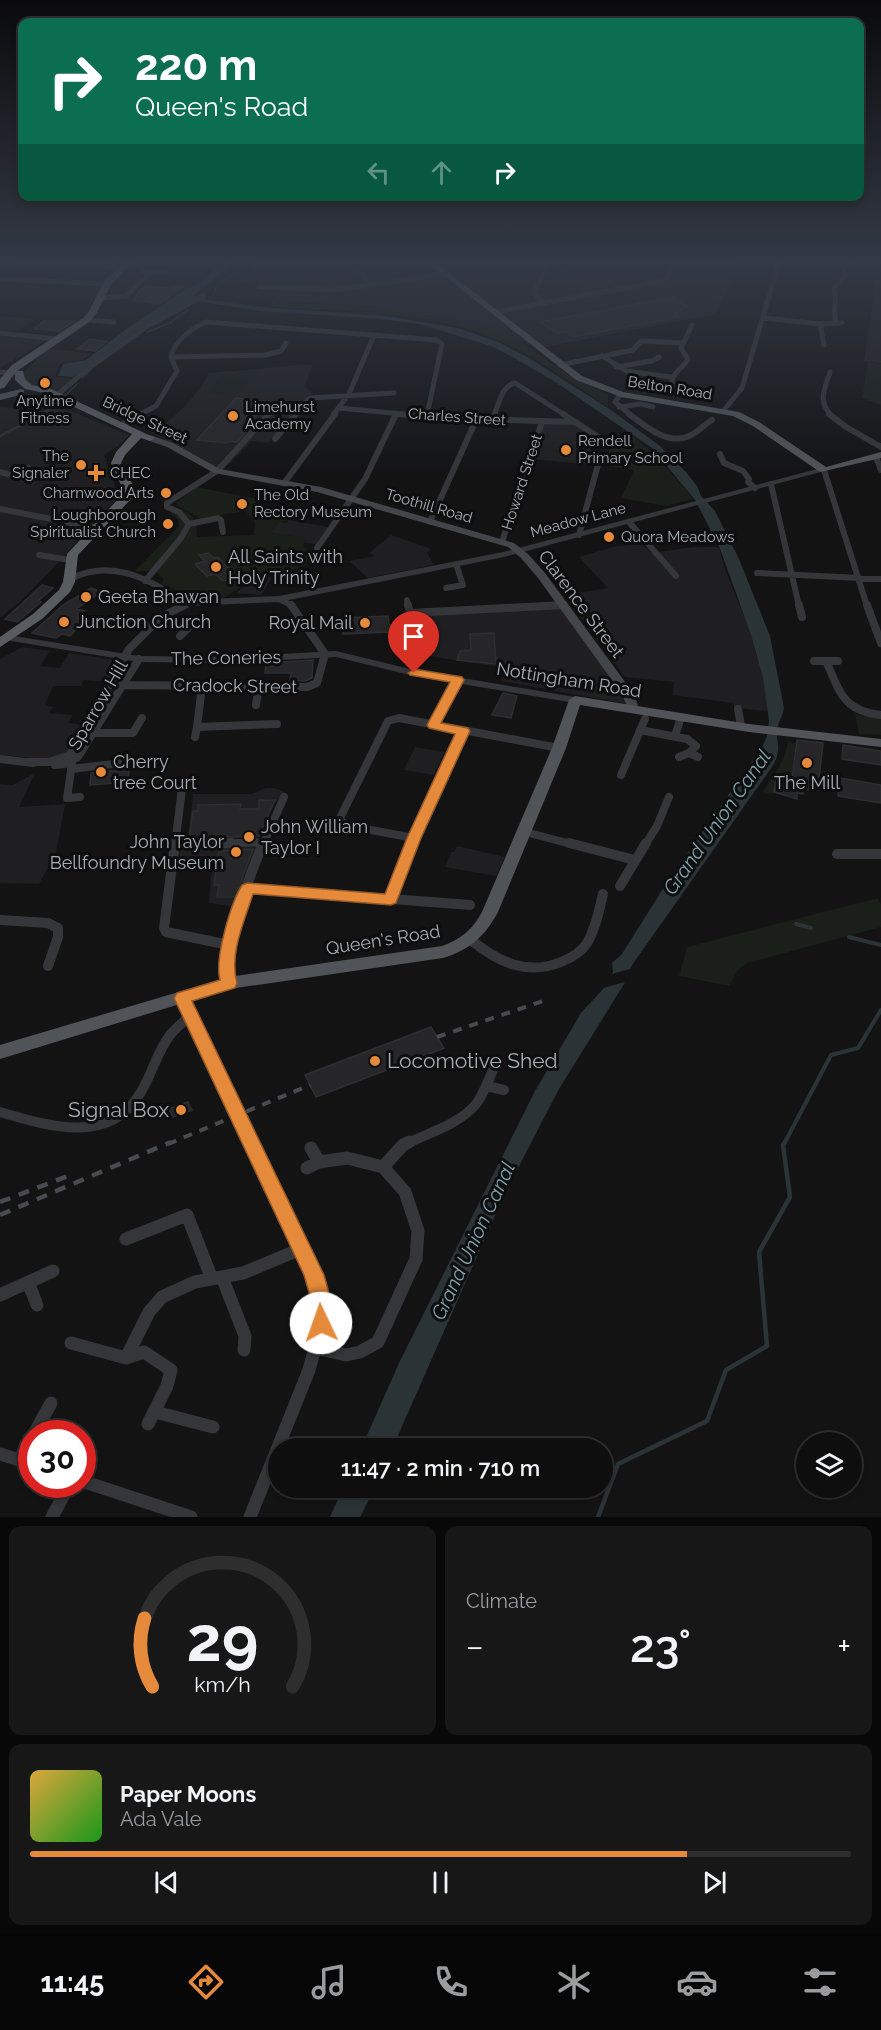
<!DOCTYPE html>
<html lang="en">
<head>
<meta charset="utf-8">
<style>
  :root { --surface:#0e0e0f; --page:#171718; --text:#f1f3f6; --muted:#9b9c9e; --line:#2e2e2f; --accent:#e5893b }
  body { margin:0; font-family:Raleway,sans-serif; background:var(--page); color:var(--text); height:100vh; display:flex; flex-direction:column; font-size:22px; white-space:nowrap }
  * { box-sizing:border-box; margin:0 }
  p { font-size:20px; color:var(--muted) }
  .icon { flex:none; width:33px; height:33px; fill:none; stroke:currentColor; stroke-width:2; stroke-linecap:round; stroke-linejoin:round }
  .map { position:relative; height:1517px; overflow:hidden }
  .details { display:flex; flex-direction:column; gap:9px; padding:9px; background:#080808; flex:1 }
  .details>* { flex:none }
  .hud { position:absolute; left:18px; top:18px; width:846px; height:183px; border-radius:12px; box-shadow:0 3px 9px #0003,0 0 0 2px var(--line); background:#0b6e4f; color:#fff; overflow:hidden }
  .buttons { position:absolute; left:796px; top:1432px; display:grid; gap:12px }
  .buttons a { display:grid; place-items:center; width:66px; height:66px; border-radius:50%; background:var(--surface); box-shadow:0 3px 9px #0003,0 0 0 2px var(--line); font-size:30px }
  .speed { position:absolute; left:18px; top:1420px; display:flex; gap:12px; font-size:30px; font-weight:700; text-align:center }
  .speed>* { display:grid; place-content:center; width:78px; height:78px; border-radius:50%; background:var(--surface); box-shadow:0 3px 9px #0003,0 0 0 2px var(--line); line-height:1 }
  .speed .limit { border:9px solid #d22; background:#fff; color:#111 }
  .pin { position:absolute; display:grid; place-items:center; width:51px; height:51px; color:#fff; margin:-62px -26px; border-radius:50% 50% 50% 0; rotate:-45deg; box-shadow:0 0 6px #0007 }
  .pin .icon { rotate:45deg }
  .me { position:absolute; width:66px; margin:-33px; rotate:357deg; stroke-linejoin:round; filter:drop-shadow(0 0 4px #0008) }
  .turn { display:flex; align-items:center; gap:21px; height:126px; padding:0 18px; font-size:27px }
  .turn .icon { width:78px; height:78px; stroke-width:2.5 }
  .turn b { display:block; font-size:42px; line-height:51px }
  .lanes { display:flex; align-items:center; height:57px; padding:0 18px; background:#0003; justify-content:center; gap:30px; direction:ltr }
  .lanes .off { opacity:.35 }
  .big { font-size:45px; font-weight:600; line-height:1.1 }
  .details .card { flex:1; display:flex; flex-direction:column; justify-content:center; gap:9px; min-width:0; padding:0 21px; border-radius:12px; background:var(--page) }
  .details .dial { align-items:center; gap:0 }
  .dial svg { height:156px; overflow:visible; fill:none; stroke:var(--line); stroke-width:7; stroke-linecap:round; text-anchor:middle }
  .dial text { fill:var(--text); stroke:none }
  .song { display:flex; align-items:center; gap:18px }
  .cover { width:72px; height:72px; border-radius:9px; background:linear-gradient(135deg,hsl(40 70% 55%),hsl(120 70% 35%)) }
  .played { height:6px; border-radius:3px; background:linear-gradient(90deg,var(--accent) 80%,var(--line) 80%) }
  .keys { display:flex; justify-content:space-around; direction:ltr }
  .heat { display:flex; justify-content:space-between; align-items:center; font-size:33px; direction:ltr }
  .details .tiles { flex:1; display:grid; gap:9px; grid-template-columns:1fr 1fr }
  .card:last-child { grid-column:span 2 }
  .trip { position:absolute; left:268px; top:1438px; width:345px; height:60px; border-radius:30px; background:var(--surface); box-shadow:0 3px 9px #0003,0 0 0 2px var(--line); font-weight:600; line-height:60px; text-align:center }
  .tab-bar { display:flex; height:96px; justify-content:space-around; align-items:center; background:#060606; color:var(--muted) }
  .tab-bar .icon { width:42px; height:42px }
  .tab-bar .active { color:var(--accent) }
  .tab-bar b { font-size:27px; color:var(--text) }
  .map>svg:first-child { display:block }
  .built { fill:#1f1f21 }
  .green { fill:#1a1f19 }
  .water { fill:#2a3437 }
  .pier { fill:#131314 }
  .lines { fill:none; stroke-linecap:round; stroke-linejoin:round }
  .stream-far3 { stroke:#2a3437; stroke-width:1.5 }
  .stream-far2 { stroke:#2a3437; stroke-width:2 }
  .stream-far1 { stroke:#2a3437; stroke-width:4 }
  .stream { stroke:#2a3437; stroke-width:4.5 }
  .building { fill:#262628; stroke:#2d2e30; stroke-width:1.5 }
  .minor-far4 { stroke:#343639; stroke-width:5 }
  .minor-far3 { stroke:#343639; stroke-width:6 }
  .minor-far2 { stroke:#343639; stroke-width:8 }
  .minor-far1 { stroke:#343639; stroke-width:10 }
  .minor { stroke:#343639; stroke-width:13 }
  .tertiary { fill:#343639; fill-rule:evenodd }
  .secondary { fill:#424549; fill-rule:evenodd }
  .primary { fill:#505458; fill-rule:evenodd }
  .trunk { fill:#585c61; fill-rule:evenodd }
  .rail-far1 { stroke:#474a4e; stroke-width:4; stroke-dasharray:9 8; stroke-linecap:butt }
  .rail { stroke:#474a4e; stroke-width:4.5; stroke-dasharray:11 9; stroke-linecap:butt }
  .minor-bridge-far1 { stroke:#343639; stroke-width:10 }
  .minor-bridge { stroke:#343639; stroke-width:13 }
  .route { fill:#e5893b; stroke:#955926; stroke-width:1.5 }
  .poi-dot { fill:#e5893b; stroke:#0e0e0f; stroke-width:2 }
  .labels { text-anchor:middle; stroke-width:6; stroke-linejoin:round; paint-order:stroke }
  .far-street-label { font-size:15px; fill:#a5adb4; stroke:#0e0e0f }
  .far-poi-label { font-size:15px; fill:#a5adb4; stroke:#0e0e0f; text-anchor:start }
  .poi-label { font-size:18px; fill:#a5adb4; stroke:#0e0e0f; text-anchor:start }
  .street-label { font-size:18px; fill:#a5adb4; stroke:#0e0e0f }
  .water-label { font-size:20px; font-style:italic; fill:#7ea1ad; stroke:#0e0e0f }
  .near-poi-label { font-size:21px; fill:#a5adb4; stroke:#0e0e0f; text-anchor:start }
</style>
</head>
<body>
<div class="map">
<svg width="881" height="1517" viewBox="0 0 881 1517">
  <rect width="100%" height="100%" fill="#131314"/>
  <path class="built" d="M259,262H740L715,314L545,347L534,346L500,332L407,314L386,307L274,301L283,291L255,288L259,284L238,281Z
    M878,262H881V363L864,361Z
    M0,316L35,319L20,330L14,331L0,330Z
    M0,336L47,340L0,368Z
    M46,348L91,354L83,360L60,364L55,376L70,378V382L60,392H53L23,382V374Z
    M313,364L305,386L312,393L268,443L252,441L224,469L211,465L150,432L166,423L182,409L200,389L209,373Z
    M56,405L129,435L121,444L104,455L118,494L116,500L87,529L61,560L22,600L0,618V407L45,411Z
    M544,423L574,424L598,441L591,465L534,459Z
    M288,520L328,527L316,544L305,543L307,538L270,533L279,521L286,523Z
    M391,535L431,549L427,553L434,565L368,578L349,561L376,556L369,553Z
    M642,544L651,553L694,547H719L726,572L749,628L763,678L768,711L735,708L733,703L673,695L674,682L625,677L588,627L600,625L587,626L565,595L608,588L579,557L617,546Z
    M272,577L261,595L236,593L252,580Z
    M564,602L634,705L501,681L507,668L422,655L417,609Z
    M22,647L50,651L40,666L60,668L69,653L115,660L117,663L110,682L83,680L81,686H53L45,705L53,707L49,713L73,715L68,723L83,725L68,752L62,756L44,759L0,755V659Z
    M415,747L444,752L434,775L404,770Z
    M35,773L19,807L65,804L56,853L39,884L0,883V784L13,785Z
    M266,788H274L284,792L271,808L259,837L188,840L193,794H252Z
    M257,845L237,907L209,903L213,856L179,857L180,847Z
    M457,846L505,857L496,876L445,867L451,852H454Z"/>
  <path class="green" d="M271,302L388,308L475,323L494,329L502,328L569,376L608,395V407C573,385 537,357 498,340C432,310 344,311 272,307L269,304Z
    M868,362L881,364V405L862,398Z
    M222,374L252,378L235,396L205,392Z
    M633,437C656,454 675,476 693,499L666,506L621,498L634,470L609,466V448L619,446L615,441Z
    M196,487L262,500L257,506L292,514L286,522L279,521L271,533L307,538L303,546L308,551L306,565L282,574L255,578L224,598L193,597L162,584L163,578L155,571H135L179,526L178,519L170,513L180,509C195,515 197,522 197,537L254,535L255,523L246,511L200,518L176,505L177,502Z
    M855,714L881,719V735L859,734Z
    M788,742L796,743L792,779L774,776V794L763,792C774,775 784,762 788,742Z
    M878,898L881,904V927L747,963L738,970L729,986L679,976L687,947Z"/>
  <path class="water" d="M223,262H235L194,295L196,298L260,307L387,316L457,328L498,342L529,358L611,410L660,446L686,472L697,486L701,496L715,511L739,559L770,636L784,708C783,715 780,719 778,726C774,741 783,744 774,764L632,965L624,984L559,1089L505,1193L392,1449H361L399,1363L535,1091L581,1013L603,989L613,972L612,963L622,954L666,884L762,747L767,736L769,721L763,678L751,635L719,546L695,500L652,448L557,383L509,355L491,346L419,324L381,319L259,311L190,300L139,329L73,377L58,376L63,364L86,360L129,327L187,288L195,286Z
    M343,1488H375L360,1517H330Z"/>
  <path class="pier" d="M634,968L628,981L600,989L608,975Z"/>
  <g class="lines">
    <path class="stream-far3" d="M213,295L218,285L248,262
      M147,332L170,323L188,310
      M82,378L92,369
      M66,395L77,384
      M39,415L61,402"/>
    <path class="stream-far2" d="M32,420L42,414
      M0,436L25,423"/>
    <path class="stream-far1" d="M796,924L811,928
      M849,937L881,945
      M784,1144L831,1055L858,1048L881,1010"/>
    <path class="stream" d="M598,1517L618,1464L707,1421L726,1370L767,1346L759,1252L790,1197L783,1145L785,1142"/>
  </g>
  <path class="building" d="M567,262L592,263L630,262L626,272H616L610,283L585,281L589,274L562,271Z
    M143,286L170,288L173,286L183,287L160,304L134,301L136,299H133Z
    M673,297L687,306L675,314L679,317L573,337L566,332L557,333L540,322Z
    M43,321H74L59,331L34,329Z
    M90,339L107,342L95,351L77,349Z
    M236,398L268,402L241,433H245L237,442L229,441L226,443L197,440Z
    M208,553L214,558L218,557L237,577L223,581L215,574L207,576L195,564L205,561L199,555Z
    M42,585L53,588L38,601L41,602L17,622L5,619Z
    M91,588L101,592L76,609L85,611L77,618L85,620L70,636L62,634L56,638L32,633L63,605Z
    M388,616L390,632L343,634L342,618Z
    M494,633L496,664L457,660L460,651L471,650L470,634Z
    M313,660L312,678L306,681L290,680L291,673H265L266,663Z
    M503,693L517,696L511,718L492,715Z
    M797,740L823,743L818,788L811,787L810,790L803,789V794L797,793V799L774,792L776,776L792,779Z
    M843,745L881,751V765L842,759Z
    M110,771H129L128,782L90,785L91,773Z
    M840,778L881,785V803L838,796Z
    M259,800H275L259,836L189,838L193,811H198V805L241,804L240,809H259Z
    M253,849L235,897H217L219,885H214L219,851Z
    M431,1027L444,1048L316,1097L305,1075Z
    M188,1102L192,1110L173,1117L169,1109Z"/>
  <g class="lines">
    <path class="minor-far4" d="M16,262L124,267
      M336,262L358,272L374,285
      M142,272H165
      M0,279L107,284
      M259,287L334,290L446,274
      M100,298L127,296L150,272
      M543,303L534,293L549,262
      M495,312L657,282L667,278L673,262
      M764,318L820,324L842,323
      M86,320L114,322
      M836,323C832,310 838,300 834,288L845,276L843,268L852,264
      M820,324L824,345
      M0,333L57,339
      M602,356L626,371L671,377
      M171,357L266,355L281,351L286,343
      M560,365L633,350L641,341L684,343
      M616,367L652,361L659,357
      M0,372L18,373
      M830,372C825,389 817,400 831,415
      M691,390H678L671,386C672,371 682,370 688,359L681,348L692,325
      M621,394L615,402L631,415
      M56,396L86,370L148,326L203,296
      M619,407L641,404L653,407
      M339,408L413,415
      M724,410L742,388L779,262
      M139,415L156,406L177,371L171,357C174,341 192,328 206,322L436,340L442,344L427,415
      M268,415L274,409
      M295,415L310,398L394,393
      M333,415L349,394L374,335
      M395,415L396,413
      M494,415C499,404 502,385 515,383L565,415"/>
    <path class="minor-far3" d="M398,414L439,418L576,422
      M563,414L606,442
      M629,414C646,427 671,448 693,434C700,430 705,424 712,420
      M829,414L846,427L881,447
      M427,417L428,414
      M492,420L495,414
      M122,425L142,414
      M275,439L296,414
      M720,454L724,463L743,471L749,479L748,482L755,488
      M876,457L881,470
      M824,470L867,606
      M0,472L32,481
      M16,476L28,468
      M285,482L335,414
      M771,484L799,606
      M0,509L97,528
      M430,522L476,420
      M629,522L676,576
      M189,524L218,518L221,520L223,532
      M579,535L600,457
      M502,542L542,422
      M317,548L365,479L396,414
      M39,555L70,560
      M757,573L881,579
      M70,579C114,557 149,581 188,603
      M145,581L181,538L189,524L179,512L167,507V503L217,471L269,414
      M446,588L463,585L456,564
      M407,600L408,606
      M182,606L188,603L279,599L293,606
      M544,606L564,605"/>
    <path class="minor-far2" d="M408,605L410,613L564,605
      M799,605L802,617
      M867,605L881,643
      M410,613L413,637
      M161,617L189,627L180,636
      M814,661H838
      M826,661C840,692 843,711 881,715
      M122,685L307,687L317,683L325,654L291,605
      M202,686L197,727L277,724
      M256,705L259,686
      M738,709L741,726
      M433,725L457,680
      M640,730L687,739L696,746L689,753
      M92,733H133L142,718
      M675,736L681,717
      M195,737L197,727
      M679,757L689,753L698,757
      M0,759L33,763
      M28,762H49L70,755L129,649L161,617L185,605
      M72,764L67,798L80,797
      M55,765L65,764L78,757L139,659
      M71,769L130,762
      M621,775L645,719
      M525,832L575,845
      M414,838L349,826L339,820L388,721L399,718L559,748
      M175,845L182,789
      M192,845L262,842
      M263,845L284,797
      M411,845L463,731
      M645,845L657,826L669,797"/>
    <path class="minor-far1" d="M175,843L164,928L166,932L229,945
      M569,843L635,860
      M184,845L231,843
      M837,854H881
      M620,886L646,843
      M247,888L470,905
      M391,899L412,843
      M0,920L48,923L58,928V937L48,966
      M471,940C498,962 527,976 561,962C571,958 581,953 587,943C596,928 599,910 603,894
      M229,983C225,935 246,887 263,843
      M183,998L219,1076
      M486,1086L504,1090
      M0,1112C48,1126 110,1146 141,1092C152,1074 157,1052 170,1035C176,1028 183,1022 190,1016
      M406,1144C428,1133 460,1124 476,1104C483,1095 488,1081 493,1070"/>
    <path class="minor" d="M311,1148L319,1162
      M383,1167L403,1145L409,1142
      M307,1168L319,1162L347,1158L383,1167L405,1192L418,1231L416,1259L378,1342L360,1352L346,1355L315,1348
      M126,1239L187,1215L212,1279
      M222,1277L245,1336L244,1350
      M28,1282L37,1305
      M0,1295L53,1271
      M71,1343L126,1358L144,1352L171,1370L167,1386L148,1424
      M126,1358L149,1312L162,1297L195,1282L243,1273L303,1248
      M155,1412L213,1427
      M34,1434L51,1403
      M0,1454L32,1464
      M19,1460L32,1438
      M82,1481L191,1517
      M52,1517L69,1485
      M250,1517L309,1370L315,1348L321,1323L320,1296L314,1275L256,1152"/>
    <path class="tertiary" d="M821,468H827L828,470L504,557L279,602L275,599L279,596L503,552Z
      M8,635L139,656L224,657L336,651L414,670L575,697L580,700L575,703L414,676L336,657L224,663L139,662L5,640L3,638Z"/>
    <path class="secondary" d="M150,435L173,443L220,469L321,487L514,543L528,554L545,573L634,694L639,709L637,711H629L622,694L538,578L521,558L508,547L317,492L214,473L167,447L147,440V436Z"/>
    <path class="primary" d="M427,262H435L582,376L623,392L739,412L759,422L826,467L881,452V458L820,472L753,426L733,416L621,397L576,380Z
      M21,389L24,390V394L0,400V394Z
      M575,696L749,724L881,739V747L749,732L580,705L566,748L498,912C485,936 470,950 443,958L229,989L0,1059V1045L229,977L442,946C460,940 473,929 482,912L552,748L569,700Z"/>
    <path class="trunk" d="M123,262H132L111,285L96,314L89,322L17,371H23L25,379L32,385L51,389L155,438L150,441L141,438L125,455L121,463L133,485L131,499L78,555L75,582L70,592L42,619L0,647V637L33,614L59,590L63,582L67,554L119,498L121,485L111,463L116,452L132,434L44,393L25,389L15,380V373L4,388L0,389V379L12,365L83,318L88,313L104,282Z"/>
    <path class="rail-far1" d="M437,1037L549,999
      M168,1144L310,1085"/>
    <path class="rail" d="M0,1202L68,1176
      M0,1215L171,1142"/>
    <path class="minor-bridge-far1" d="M219,1076L252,1144"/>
    <path class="minor-bridge" d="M251,1142L256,1152"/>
  </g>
  <linearGradient id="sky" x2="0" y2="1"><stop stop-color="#0a0a0b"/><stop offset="0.55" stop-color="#333945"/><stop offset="1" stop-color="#333945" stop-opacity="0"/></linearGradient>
  <rect width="881" height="475" fill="url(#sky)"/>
  <path class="route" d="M414,669L462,677L464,680L441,723L468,728L470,731L421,838L396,903L391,905L253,894C244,922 229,954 237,983L235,988L192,1001L324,1275C329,1292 335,1313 328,1330L321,1333L313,1330L310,1323V1296L304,1275L174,998L177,993L220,980C214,959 231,903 242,885L247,883L385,894L407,838L455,734L429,728L427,725L450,682L410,675L408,673Z"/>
  <g class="poi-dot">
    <circle cx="45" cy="383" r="6"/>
    <circle cx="233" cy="416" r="6"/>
    <circle cx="566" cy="450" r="6"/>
    <circle cx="81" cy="465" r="6"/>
    <path d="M93 464h6v6h6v6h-6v6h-6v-6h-6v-6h6z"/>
    <circle cx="166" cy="493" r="6"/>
    <circle cx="242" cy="504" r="6"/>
    <circle cx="168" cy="524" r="6"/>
    <circle cx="609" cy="537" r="6"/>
    <circle cx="216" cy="567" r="6"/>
    <circle cx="86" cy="597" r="6"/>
    <circle cx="64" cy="622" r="6"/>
    <circle cx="365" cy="623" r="6"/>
    <circle cx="807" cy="763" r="6"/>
    <circle cx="101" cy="772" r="6"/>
    <circle cx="249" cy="837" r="6"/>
    <circle cx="236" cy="852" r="6"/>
    <circle cx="375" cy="1061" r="6"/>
    <circle cx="181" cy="1110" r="6"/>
  </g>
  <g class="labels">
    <g class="far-street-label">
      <text transform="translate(670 388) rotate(9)" y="5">Belton Road</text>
      <text transform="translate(457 417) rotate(4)" y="5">Charles Street</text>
      <text transform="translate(145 420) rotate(25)" y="5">Bridge Street</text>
      <text transform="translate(522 482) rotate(-72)" y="5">Howard Street</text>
      <text transform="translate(429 506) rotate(16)" y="5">Toothill Road</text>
      <text transform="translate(578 520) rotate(-15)" y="5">Meadow Lane</text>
    </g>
    <g class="far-poi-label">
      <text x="45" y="406" text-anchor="middle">Anytime<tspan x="45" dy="17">Fitness</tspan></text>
      <text x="245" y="412">Limehurst<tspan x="245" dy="17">Academy</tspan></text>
      <text x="578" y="446">Rendell<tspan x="578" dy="17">Primary School</tspan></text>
      <text x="69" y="461" text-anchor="end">The<tspan x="69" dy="17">Signaler</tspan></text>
      <text x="110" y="478">CHEC</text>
      <text x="154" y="498" text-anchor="end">Charnwood Arts</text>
      <text x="254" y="500">The Old<tspan x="254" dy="17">Rectory Museum</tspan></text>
      <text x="156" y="520" text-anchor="end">Loughborough<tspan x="156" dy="17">Spiritualist Church</tspan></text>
      <text x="621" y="542">Quora Meadows</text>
    </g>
    <g class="poi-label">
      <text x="228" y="563">All Saints with<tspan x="228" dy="21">Holy Trinity</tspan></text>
      <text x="98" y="603">Geeta Bhawan</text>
      <text x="76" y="628">Junction Church</text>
      <text x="353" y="629" text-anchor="end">Royal Mail</text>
      <text x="113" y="768">Cherry<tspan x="113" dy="21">tree Court</tspan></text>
      <text x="807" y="789" text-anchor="middle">The Mill</text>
      <text x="261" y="833">John William<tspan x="261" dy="21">Taylor I</tspan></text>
      <text x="224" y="848" text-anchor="end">John Taylor<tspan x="224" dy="21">Bellfoundry Museum</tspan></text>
    </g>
    <g class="street-label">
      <text transform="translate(581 604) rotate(53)" y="6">Clarence Street</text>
      <text transform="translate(226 658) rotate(-1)" y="6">The Coneries</text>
      <text transform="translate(569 680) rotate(9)" y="6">Nottingham Road</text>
      <text transform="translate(235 686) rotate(1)" y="6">Cradock Street</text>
      <text transform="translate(98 705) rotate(-60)" y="6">Sparrow Hill</text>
      <text transform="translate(383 940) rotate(-9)" y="6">Queen's Road</text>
    </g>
    <g class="water-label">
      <text transform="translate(717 822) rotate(-55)" y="7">Grand Union Canal</text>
      <text transform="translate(473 1241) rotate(-65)" y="7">Grand Union Canal</text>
    </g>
    <g class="near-poi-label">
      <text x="387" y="1068">Locomotive Shed</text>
      <text x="169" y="1117" text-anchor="end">Signal Box</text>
    </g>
  </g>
</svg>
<div class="buttons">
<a><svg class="icon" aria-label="layers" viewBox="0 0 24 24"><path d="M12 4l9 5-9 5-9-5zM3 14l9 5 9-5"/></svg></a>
</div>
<div class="speed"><div class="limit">30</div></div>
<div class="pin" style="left:414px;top:673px;background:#d93025"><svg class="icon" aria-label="arrive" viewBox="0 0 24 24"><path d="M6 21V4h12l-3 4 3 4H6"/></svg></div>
<svg class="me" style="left:321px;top:1323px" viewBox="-20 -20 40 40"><circle r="19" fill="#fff"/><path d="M0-13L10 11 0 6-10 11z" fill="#e5893b"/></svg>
<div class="trip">11:47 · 2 min · 710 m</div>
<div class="hud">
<div class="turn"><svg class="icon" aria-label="right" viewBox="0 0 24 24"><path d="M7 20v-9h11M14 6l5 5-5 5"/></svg><div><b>220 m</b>Queen's Road</div></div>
<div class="lanes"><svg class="icon off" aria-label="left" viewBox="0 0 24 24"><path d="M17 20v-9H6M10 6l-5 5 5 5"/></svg><svg class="icon off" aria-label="ahead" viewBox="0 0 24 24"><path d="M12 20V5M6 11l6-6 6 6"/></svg><svg class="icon" aria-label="right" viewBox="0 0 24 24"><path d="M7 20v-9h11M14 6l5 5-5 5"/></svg></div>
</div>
</div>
<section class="details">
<div class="tiles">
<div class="card dial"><svg viewBox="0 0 100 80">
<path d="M14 69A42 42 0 1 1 86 69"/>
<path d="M14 69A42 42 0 0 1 10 34" stroke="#e5893b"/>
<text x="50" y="56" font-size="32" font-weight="700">29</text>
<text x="50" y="72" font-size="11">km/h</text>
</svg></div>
<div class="card"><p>Climate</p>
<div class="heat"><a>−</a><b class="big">23°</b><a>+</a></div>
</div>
<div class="card">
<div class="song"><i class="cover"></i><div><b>Paper Moons</b><p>Ada Vale</p></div></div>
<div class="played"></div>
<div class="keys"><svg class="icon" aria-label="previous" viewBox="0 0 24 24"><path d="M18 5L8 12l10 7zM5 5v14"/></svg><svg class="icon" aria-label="pause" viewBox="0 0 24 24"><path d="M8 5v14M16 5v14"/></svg><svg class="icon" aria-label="next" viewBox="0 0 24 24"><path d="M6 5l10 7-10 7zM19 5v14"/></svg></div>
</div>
</div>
</section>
<nav class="tab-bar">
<b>11:45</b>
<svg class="icon active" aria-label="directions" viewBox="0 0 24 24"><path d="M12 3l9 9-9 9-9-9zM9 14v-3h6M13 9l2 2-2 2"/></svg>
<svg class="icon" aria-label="music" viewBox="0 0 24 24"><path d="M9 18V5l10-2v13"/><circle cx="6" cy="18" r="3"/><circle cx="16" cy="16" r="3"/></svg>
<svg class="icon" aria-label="phone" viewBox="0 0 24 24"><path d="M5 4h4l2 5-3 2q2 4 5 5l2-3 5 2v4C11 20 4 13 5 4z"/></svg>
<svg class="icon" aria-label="climate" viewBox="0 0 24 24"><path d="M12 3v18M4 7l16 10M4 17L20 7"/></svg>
<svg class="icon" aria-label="car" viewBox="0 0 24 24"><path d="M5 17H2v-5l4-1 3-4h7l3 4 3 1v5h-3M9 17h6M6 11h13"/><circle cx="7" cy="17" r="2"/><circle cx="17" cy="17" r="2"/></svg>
<svg class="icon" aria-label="filters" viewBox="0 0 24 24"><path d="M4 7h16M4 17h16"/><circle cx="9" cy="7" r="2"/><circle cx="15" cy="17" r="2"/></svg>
</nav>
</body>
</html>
